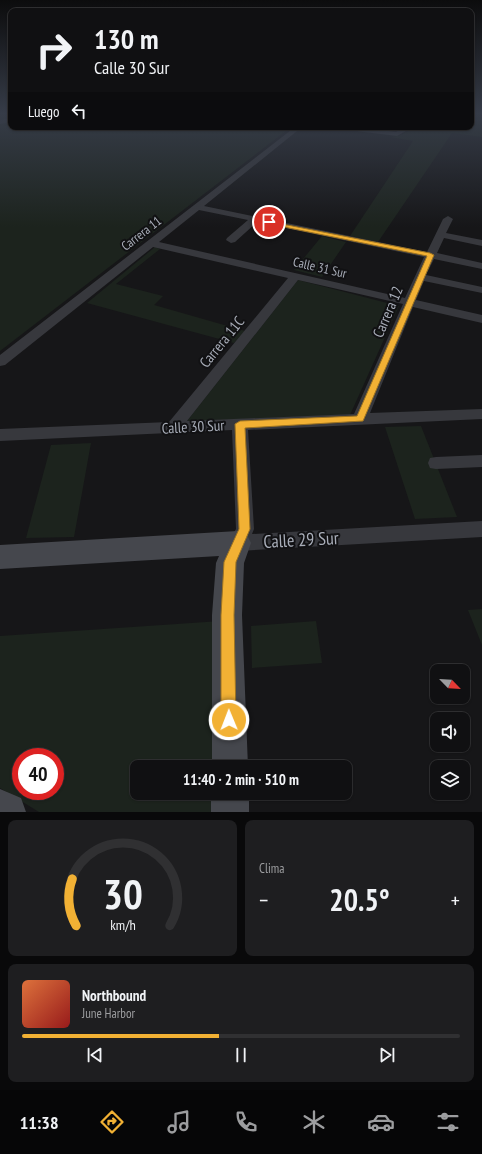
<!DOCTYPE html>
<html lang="es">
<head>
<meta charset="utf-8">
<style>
  :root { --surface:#101012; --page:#1e1e20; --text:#f1f3f6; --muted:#9c9d9f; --line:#303032; --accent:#f2b134 }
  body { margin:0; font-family:"PT Sans Narrow",sans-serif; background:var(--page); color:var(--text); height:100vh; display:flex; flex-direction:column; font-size:15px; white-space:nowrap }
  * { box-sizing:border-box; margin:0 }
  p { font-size:13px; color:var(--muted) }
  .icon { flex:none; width:22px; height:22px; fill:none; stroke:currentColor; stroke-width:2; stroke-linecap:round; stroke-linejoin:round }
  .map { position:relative; height:812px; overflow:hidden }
  .drawer { display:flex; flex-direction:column; gap:8px; padding:8px; background:#09090a; flex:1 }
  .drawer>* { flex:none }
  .top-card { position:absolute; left:8px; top:8px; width:466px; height:122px; border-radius:8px; box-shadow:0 1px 3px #0004,0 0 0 1px var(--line); background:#101012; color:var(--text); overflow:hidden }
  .needle { width:26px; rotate:115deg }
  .buttons { position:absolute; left:430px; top:664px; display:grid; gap:8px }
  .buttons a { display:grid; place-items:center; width:40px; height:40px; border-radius:8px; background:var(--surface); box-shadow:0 1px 3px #0004,0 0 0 1px var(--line); font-size:20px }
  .speed { position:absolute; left:12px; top:748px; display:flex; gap:8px; font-size:20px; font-weight:700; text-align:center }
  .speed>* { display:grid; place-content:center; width:52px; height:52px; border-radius:50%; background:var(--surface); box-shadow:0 1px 3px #0004,0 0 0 1px var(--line); line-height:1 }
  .speed .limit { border:6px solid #d22; background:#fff; color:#111 }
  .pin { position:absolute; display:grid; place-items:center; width:34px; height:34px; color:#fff; margin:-17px; border:2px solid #fff; border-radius:50%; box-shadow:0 1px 4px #0007 }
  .me { position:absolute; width:44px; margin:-22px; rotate:359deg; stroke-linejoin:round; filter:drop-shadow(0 0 3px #0008) }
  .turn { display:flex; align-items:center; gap:14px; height:84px; padding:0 20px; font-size:18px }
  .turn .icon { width:52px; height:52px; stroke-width:2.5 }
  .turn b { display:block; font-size:28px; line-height:34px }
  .then { display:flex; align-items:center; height:38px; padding:0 20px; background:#0003; gap:8px; font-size:15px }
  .big { font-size:30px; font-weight:600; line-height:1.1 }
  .drawer .widget { flex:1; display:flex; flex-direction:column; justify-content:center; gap:6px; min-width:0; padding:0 14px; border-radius:8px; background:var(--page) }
  .drawer .dial { align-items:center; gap:0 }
  .dial svg { height:104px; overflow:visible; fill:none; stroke:var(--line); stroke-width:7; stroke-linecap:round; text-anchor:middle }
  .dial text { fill:var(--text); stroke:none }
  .song { display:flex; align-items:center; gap:12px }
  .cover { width:48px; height:48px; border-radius:6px; background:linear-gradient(135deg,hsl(20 70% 55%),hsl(0 70% 35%)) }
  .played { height:4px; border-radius:2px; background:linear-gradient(90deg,var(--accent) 45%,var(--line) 45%) }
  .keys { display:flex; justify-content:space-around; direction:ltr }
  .heat { display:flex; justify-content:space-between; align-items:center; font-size:22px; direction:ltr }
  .drawer .tiles { flex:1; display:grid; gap:8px; grid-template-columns:1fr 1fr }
  .widget:last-child { grid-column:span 2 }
  .trip { position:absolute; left:130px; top:760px; width:222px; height:40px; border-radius:8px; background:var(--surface); box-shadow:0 1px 3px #0004,0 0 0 1px var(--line); font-weight:600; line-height:40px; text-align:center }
  .menu { display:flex; height:64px; justify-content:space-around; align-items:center; background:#060607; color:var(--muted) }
  .menu .icon { width:28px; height:28px }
  .menu .active { color:var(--accent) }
  .menu b { font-size:18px; color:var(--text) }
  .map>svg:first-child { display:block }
  .green { fill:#1c231d; fill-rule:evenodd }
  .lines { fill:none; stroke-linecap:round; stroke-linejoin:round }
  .street { fill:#37383d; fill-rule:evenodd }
  .secondary { fill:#45474d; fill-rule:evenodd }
  .route { fill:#f2b134; stroke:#9d7322 }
  .labels { text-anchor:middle; stroke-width:4; stroke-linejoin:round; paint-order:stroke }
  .far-street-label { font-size:13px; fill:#a8adb8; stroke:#111113 }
  .street-label { font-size:15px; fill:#a8adb8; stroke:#111113 }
  .near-street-label { font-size:18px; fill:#a8adb8; stroke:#111113 }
</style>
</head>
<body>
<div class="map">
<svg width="482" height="812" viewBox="0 0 482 812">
  <rect width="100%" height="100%" fill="#161618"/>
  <path class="green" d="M0,113H11V127H291L0,351Z
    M471,113H482V137L452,133L378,242L350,236L413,141L390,137L399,136L415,127H471Z
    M322,236L346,242L322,277L294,270Z
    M155,247L160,249L116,284L163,296L154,305L245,331L234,343L87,303Z
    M298,280L399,306L350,415L187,421Z
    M421,426L457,517L415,519L385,427Z
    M91,443L74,537L26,538L51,445Z
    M482,609V645L468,610Z
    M221,621L220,767H137V793H219L217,812H39L0,788V636ZM21,757H55V791H21Z
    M316,621L322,663L252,668L251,626Z"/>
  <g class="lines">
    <path class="street" d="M11,118V122L0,124V120Z
      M295,127H302L204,206L427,252L443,219L448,216L453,219L446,233L482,240V246L444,238L437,253L482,263V269L434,259L426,275L482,287V293L424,281L416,300L482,315V323L413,307L370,413L482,409V419L248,430L254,529L252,534L482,521V537L238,551L231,549L228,543L236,529L232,430L0,441V429L169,422L288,278L153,247L5,365L0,366V355ZM199,210L248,220L227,238L226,240L231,243L235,242L257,222L424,257L405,298L159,242ZM298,280L403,304L354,414L187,421Z
      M337,127H356L396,132L405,127H413L397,136L340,129Z
      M482,455V467L436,469L430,468L428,463L430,458L436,457Z"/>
    <path class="secondary" d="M238,531L247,535L251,543L244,563L242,615L248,767H212V615L216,563L219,556L0,569V545Z
      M0,789L21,798L26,812H0Z
      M211,793H249V812H211Z"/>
  </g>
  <linearGradient id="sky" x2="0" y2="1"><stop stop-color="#0c0c0d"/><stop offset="0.5" stop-color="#363c48"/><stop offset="1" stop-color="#363c48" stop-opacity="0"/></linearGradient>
  <rect width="482" height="227" fill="url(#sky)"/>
  <path class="route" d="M267,221L430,253L434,255L363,421L245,428L250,529L236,562L234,615L236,720L234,725L229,728L224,725L221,720V615L224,562L239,529L235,424L240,421L357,416L427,256L269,224H267Z"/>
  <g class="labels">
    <g class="far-street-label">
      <text transform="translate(141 233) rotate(-38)" y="5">Carrera 11</text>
      <text transform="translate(320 267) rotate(13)" y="5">Calle 31 Sur</text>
    </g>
    <g class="street-label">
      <text transform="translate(388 312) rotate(-67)" y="5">Carrera 12</text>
      <text transform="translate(222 342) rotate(-51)" y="5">Carrera 11C</text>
      <text transform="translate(193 427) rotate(-3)" y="5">Calle 30 Sur</text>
    </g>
    <g class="near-street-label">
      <text transform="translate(301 540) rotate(-3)" y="6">Calle 29 Sur</text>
    </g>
  </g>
</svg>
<div class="buttons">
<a><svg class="needle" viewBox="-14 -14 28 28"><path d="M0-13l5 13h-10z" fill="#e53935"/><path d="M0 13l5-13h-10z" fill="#9c9d9f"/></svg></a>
<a><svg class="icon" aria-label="sound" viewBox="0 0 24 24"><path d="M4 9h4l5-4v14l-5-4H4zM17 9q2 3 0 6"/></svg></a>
<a><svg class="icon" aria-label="layers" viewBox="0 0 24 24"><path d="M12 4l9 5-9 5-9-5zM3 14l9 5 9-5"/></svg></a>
</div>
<div class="speed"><div class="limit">40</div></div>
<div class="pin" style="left:269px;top:222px;background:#d93025"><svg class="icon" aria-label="arrive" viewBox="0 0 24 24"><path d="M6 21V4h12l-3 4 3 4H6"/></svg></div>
<svg class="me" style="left:229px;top:720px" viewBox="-20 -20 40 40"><circle r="17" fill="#f2b134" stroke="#fff" stroke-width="3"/><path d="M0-11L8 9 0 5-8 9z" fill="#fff"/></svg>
<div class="trip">11:40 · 2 min · 510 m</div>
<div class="top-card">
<div class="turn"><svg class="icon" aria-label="right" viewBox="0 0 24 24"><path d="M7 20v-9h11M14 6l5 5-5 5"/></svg><div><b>130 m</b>Calle 30 Sur</div></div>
<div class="then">Luego<svg class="icon" aria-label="left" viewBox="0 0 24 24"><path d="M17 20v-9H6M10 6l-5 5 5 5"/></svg></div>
</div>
</div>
<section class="drawer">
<div class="tiles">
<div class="widget dial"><svg viewBox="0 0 100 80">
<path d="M14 69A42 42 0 1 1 86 69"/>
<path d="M14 69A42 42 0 0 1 11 33" stroke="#f2b134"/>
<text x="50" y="56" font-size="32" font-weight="700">30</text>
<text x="50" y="72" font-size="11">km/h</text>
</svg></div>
<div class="widget"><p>Clima</p>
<div class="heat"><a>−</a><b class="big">20.5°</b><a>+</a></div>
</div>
<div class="widget">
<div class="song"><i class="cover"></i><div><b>Northbound</b><p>June Harbor</p></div></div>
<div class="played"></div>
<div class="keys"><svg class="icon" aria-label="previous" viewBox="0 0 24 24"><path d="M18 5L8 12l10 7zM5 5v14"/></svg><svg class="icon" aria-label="pause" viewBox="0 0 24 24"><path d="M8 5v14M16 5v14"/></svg><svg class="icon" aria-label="next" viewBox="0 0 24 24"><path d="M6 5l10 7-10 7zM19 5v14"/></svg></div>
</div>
</div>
</section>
<nav class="menu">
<b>11:38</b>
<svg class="icon active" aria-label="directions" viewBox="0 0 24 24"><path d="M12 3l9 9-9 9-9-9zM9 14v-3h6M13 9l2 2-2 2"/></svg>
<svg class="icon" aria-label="music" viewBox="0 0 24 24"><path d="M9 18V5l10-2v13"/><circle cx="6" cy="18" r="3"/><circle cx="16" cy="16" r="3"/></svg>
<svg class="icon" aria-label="phone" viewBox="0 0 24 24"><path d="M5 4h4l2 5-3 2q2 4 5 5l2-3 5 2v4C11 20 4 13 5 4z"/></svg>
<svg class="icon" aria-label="climate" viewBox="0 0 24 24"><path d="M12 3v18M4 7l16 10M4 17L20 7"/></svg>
<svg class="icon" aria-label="car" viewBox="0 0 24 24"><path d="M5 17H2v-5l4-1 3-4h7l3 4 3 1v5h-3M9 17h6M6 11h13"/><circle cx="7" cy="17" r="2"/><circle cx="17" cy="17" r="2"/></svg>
<svg class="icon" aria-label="filters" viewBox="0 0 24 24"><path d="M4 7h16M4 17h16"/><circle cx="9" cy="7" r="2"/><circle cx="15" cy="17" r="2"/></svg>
</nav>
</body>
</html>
